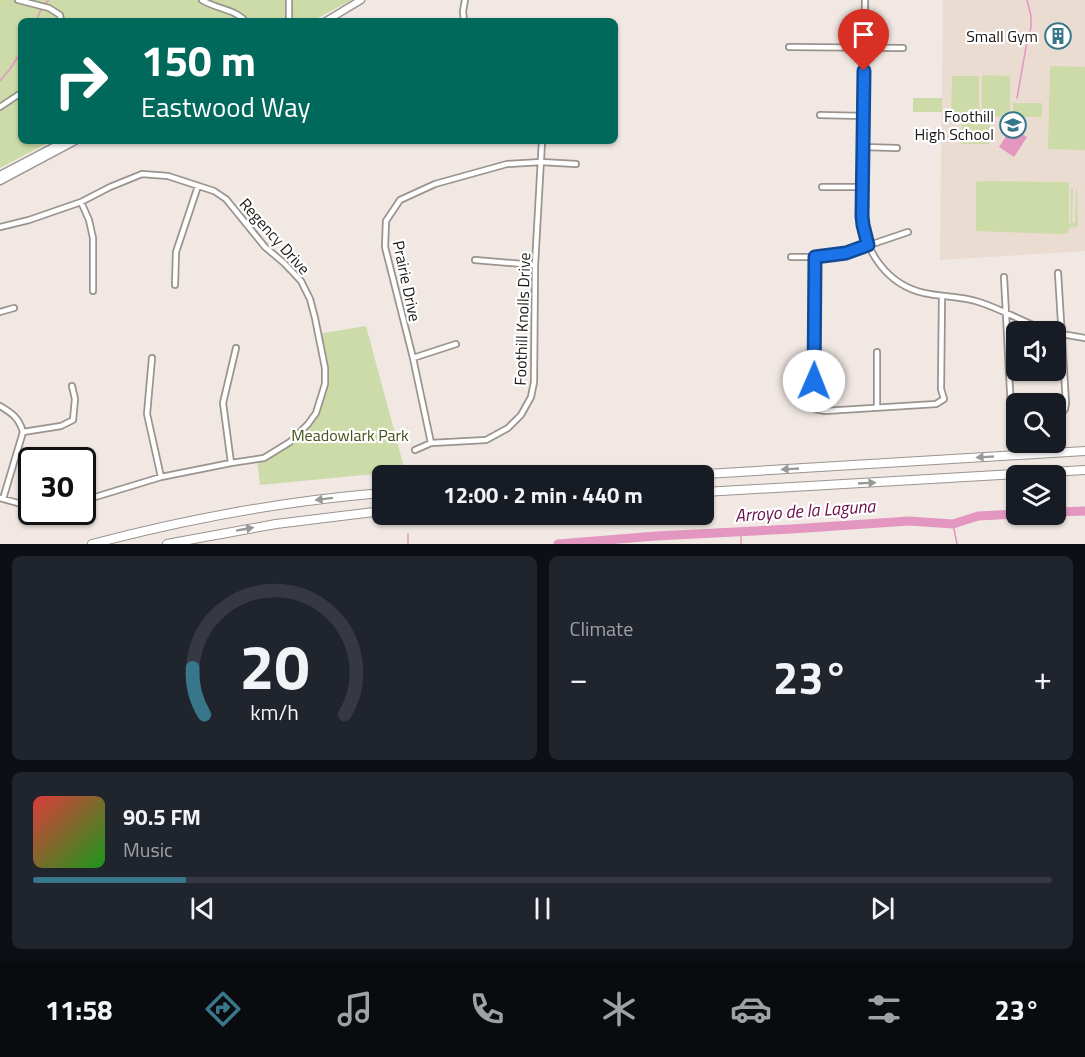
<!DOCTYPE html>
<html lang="en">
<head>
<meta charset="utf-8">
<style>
  :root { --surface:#171b24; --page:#20242c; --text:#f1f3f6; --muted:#9ea1a6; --line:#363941; --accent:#38778b }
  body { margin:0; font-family:"Titillium Web",sans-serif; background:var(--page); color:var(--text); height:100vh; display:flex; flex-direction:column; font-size:22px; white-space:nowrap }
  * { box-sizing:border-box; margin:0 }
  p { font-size:20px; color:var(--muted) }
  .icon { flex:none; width:33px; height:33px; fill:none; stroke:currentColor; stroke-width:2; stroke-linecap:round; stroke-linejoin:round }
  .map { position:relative; height:544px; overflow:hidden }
  .drawer { display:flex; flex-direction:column; gap:12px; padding:12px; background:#0d0f14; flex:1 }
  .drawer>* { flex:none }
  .top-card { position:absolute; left:18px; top:18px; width:600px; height:126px; border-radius:9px; box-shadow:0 2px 4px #0004; background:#00695c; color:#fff; overflow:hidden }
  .buttons { position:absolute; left:1006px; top:321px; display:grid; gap:12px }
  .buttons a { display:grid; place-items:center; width:60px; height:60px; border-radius:9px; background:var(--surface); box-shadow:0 2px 4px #0004; font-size:30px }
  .speed { position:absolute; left:18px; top:447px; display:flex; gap:12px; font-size:30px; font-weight:700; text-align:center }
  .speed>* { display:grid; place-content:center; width:78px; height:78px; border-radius:50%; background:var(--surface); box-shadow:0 2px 4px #0004; line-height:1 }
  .speed .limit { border:3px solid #111; border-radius:9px; background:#fff; color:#111 }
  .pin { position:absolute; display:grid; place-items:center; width:51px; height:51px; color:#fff; margin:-62px -26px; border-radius:50% 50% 50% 0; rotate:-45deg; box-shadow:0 0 6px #0007 }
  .pin .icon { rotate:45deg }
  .me { position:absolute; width:66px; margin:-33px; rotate:1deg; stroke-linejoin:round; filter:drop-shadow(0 0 4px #0008) }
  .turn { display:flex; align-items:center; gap:21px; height:126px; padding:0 24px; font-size:27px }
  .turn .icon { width:78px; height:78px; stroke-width:2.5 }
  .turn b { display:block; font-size:42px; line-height:51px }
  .big { font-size:45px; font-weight:700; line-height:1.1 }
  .drawer .tile { flex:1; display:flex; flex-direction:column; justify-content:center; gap:9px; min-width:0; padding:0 21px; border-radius:9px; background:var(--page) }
  .drawer .dial { align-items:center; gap:0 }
  .dial svg { height:156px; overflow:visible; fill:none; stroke:var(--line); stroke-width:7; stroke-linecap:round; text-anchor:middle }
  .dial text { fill:var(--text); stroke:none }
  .song { display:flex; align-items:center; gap:18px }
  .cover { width:72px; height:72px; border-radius:9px; background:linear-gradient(135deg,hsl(0 70% 55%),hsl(120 70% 35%)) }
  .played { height:6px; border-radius:3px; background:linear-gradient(90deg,var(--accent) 15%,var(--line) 15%) }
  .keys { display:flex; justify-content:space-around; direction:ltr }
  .heat { display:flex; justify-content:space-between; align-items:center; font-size:33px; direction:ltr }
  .drawer .tiles { flex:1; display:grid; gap:12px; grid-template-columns:1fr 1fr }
  .tile:last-child { grid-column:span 2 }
  .trip { position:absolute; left:372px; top:465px; width:342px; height:60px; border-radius:9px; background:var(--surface); box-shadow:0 2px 4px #0004; font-weight:700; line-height:60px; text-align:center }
  .dock { display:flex; height:96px; justify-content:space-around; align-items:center; background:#090b0e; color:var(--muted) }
  .dock .icon { width:42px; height:42px }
  .dock .active { color:var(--accent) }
  .dock b { font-size:27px; color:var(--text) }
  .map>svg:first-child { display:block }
  .built { fill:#ebdcd2 }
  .green { fill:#ccdba7 }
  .water { fill:#e396bf }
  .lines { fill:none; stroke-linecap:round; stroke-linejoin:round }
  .stream { stroke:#e396bf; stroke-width:1.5 }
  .river { stroke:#e396bf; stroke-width:9 }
  .minor-casing { stroke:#9b938e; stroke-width:8 }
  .secondary-casing { stroke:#9b938e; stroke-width:9 }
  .motorway-casing { stroke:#9b938e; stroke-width:10 }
  .minor { stroke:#fff; stroke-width:4.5 }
  .secondary { stroke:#fff; stroke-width:6 }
  .motorway { stroke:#fff; stroke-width:8 }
  .oneway { fill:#989897 }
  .route-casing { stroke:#114b97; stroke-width:15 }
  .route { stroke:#1a73e8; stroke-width:10 }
  .labels { text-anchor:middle; stroke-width:4.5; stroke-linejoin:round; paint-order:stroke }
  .poi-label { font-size:16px; fill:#1b1917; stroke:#fff; text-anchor:end }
  .street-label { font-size:16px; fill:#1b1917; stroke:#fff }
  .park-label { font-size:16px; fill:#445218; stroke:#fff }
  .water-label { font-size:18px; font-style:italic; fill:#6a0e4b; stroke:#fff }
</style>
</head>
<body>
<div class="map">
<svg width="1085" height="544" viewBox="0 0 1085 544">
  <rect width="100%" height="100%" fill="#f1e8e3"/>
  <path class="built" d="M943,0H1085V251L940,260Z"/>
  <path class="green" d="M0,0H352L312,21H21V90L0,102Z
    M1050,66L1085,67V150L1048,149Z
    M982,75L1010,76V117L982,116Z
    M952,76H979V117L951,116Z
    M21,97V141H51L0,168V111Z
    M913,98H942V112H913Z
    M1013,103H1042V117H1013Z
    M962,118L990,119L989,144H961Z
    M984,181L1063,182L1069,183V224L1071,222V189H1073L1072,221L1075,224L1076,189H1077L1078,226L1069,228L1068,233L1061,234L976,231V182Z
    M366,326L405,471L260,485L257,460L284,448L314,414L323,388L324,365L318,334Z"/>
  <path class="water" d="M1012,127L1027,137L1014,157L999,147Z"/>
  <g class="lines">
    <path class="stream" d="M36,21L42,7L49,0
      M0,81L10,69L21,52
      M1017,98L1026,47L1031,27V16L1027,0
      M953,524L957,544
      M741,531V544
      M408,534V544"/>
    <path class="river" d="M1056,512L1085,511
      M558,544L656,536L792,529L909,521L953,524L978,516L1017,514"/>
    <g class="minor-casing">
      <path id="minor" d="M18,0L49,8L60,15L61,21
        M202,0C216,9 235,9 245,21
        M289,0V21
        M865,0L862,216C864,252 888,285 924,293C942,297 961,296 979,302C1004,310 1026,324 1052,332
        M464,21L463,11L465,0
        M789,47L903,48
        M0,107L21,93
        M820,115L864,116
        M863,147L897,148
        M822,187H863
        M81,202L89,220L93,238V291
        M0,227L29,220L81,202L110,187L142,174L168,176L214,191L226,199L265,247L284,263L301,281L310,299L315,318L325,368V384L316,413L308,424L290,442L264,458L231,463L161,477L82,501
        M791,257H815L846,253L908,232
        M815,257L814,402L815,409L825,411L936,404L944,399L941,389L942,296
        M475,260L535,265
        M1004,277L1011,409L1017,415
        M175,285L176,252L198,186
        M0,312L14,308
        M1056,333L1085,338
        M877,352V407
        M152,358L147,414L161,477
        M413,358L456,344
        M0,406C12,413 19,418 23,432L3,499
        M1056,414H1061L1065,409L1066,403L1058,273
        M23,432L61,426L73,420L75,399L72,386
        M431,443L413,358L385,247L386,221L400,200L435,184L507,164L541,162L576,164
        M415,450L431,443L486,440L508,428L521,415L531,397L534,382L535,265L542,141
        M231,463L223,403L236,348
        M0,498L32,507"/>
    </g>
    <g class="secondary-casing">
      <path id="secondary" d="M326,21L361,0
        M0,175L65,141
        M0,181L75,141"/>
    </g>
    <g class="motorway-casing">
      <path id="motorway" d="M673,476L1085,451
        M704,492L1085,470
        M92,544C187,519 284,501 382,493
        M167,544L276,524L382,511"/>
    </g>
    <use href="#minor" class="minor"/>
    <use href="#secondary" class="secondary"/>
    <use href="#motorway" class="motorway"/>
  </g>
  <defs><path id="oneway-solid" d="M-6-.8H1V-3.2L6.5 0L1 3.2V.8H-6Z" transform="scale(1.5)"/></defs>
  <g class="oneway">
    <use href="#oneway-solid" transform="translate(985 457) rotate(177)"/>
    <use href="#oneway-solid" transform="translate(790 469) rotate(177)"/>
    <use href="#oneway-solid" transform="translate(867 483) rotate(-3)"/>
    <use href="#oneway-solid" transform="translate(324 499) rotate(173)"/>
    <use href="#oneway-solid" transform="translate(245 529) rotate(-10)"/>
  </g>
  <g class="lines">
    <g class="route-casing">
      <path id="route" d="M814,381L815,257L846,253L868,245L863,225L862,216L864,71"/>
    </g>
    <use href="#route" class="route"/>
  </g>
  <defs>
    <g id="building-ring" transform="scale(1.35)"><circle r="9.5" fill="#fff" stroke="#38778b" stroke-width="1.5"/><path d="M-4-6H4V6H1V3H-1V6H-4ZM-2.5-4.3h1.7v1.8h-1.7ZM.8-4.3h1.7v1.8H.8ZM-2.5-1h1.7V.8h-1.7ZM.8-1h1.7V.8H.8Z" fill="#38778b"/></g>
    <g id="school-ring" transform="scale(1.35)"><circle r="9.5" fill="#fff" stroke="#38778b" stroke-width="1.5"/><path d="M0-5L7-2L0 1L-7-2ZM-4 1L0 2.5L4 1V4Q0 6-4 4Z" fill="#38778b"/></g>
  </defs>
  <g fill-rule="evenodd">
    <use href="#building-ring" x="1058" y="36"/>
    <use href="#school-ring" x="1013" y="125"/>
  </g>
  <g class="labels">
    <g class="poi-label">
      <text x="1038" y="42">Small Gym</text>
      <text x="994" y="122">Foothill<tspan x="994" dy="18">High School</tspan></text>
    </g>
    <g class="street-label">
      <text transform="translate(275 236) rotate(48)" y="6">Regency Drive</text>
      <text transform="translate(407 281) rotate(78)" y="6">Prairie Drive</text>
      <text transform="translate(522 319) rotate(-88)" y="6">Foothill Knolls Drive</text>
    </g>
    <g class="park-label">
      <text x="350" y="441">Meadowlark Park</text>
    </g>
    <g class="water-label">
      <text transform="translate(805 511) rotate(-4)" y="6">Arroyo de la Laguna</text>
    </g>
  </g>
</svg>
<div class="buttons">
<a><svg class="icon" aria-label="sound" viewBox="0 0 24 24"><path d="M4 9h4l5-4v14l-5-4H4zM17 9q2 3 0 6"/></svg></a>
<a><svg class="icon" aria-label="search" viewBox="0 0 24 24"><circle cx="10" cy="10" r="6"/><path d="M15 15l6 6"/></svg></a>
<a><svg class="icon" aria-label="layers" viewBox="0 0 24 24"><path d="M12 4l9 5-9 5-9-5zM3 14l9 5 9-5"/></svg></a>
</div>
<div class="speed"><div class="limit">30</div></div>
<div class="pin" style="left:864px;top:71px;background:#d93025"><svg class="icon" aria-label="arrive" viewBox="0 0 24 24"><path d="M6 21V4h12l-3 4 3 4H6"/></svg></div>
<svg class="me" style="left:814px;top:381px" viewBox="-20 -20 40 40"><circle r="19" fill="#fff"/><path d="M0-13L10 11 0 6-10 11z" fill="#1a73e8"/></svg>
<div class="trip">12:00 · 2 min · 440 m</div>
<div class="top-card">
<div class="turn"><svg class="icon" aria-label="right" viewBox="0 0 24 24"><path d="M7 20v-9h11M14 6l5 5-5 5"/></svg><div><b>150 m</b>Eastwood Way</div></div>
</div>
</div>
<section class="drawer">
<div class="tiles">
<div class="tile dial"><svg viewBox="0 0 100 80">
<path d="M14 69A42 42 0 1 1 86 69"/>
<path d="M14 69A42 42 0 0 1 8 45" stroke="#38778b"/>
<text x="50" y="56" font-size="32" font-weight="700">20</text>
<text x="50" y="72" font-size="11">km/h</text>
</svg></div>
<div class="tile"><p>Climate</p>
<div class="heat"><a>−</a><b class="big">23°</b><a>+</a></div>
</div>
<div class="tile">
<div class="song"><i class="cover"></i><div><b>90.5 FM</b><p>Music</p></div></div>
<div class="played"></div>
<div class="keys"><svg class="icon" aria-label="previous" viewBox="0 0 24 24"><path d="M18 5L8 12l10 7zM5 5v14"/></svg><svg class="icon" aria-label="pause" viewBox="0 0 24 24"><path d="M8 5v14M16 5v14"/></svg><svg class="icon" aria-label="next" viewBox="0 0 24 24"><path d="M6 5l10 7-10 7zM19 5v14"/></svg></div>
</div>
</div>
</section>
<nav class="dock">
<b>11:58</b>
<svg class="icon active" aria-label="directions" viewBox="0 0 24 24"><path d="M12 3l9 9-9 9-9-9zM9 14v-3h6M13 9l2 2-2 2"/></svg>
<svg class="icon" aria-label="music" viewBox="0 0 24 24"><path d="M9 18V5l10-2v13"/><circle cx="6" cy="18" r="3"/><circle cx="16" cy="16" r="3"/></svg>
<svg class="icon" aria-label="phone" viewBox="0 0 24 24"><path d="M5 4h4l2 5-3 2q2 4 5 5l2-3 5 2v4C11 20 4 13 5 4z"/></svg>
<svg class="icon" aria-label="climate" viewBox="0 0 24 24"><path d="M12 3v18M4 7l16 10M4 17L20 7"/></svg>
<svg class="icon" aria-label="car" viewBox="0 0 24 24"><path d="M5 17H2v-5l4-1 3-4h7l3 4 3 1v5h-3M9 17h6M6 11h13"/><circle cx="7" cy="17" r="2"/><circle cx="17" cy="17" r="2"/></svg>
<svg class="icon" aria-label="filters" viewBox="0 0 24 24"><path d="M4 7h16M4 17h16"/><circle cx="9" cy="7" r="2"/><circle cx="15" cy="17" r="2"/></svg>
<b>23°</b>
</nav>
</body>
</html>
